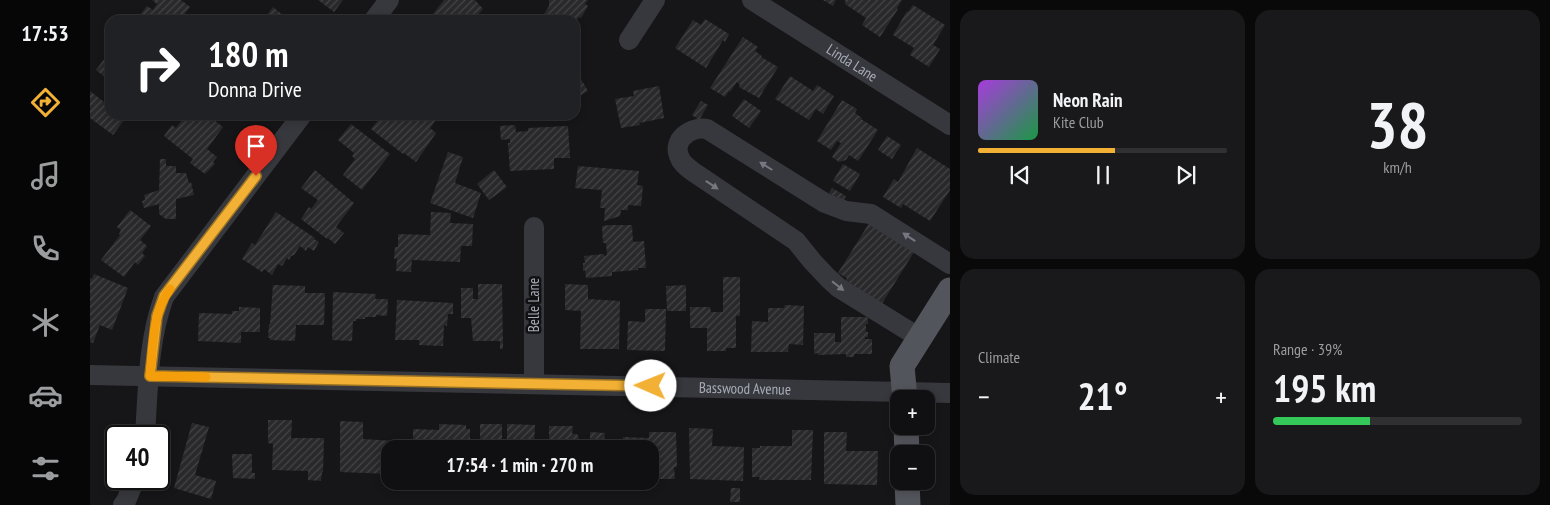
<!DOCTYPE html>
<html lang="en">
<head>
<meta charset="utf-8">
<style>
  :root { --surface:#101012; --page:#19191b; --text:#f1f3f6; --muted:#9c9d9f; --line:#303032; --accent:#f2b134 }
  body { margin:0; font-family:"PT Sans Narrow",sans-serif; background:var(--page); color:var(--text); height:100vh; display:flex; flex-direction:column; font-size:19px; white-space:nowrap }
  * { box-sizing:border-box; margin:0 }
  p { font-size:16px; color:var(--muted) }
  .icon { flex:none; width:28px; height:28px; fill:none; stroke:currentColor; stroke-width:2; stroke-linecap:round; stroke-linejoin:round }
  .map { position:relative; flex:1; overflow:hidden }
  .side { display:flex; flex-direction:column; gap:10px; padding:10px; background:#09090a; width:600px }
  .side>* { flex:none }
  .banner { position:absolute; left:15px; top:15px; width:475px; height:105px; border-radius:15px; box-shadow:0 2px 8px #0003,0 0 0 1px var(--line); background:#202124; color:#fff; overflow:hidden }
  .controls { position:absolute; left:800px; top:390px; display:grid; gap:10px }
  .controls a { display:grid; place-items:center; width:45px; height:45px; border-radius:10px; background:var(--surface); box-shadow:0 2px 8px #0003,0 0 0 1px var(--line); font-size:25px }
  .speed { position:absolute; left:15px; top:425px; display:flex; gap:10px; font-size:25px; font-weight:700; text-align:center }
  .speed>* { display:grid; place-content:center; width:65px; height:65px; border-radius:50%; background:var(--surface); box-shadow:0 2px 8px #0003,0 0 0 1px var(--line); line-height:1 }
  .speed .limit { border:2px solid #111; border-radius:8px; background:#fff; color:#111 }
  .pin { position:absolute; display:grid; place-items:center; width:42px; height:42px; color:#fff; margin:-51px -21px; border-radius:50% 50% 50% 0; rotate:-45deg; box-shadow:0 0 5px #0007 }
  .pin .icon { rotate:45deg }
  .me { position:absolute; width:55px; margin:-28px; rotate:271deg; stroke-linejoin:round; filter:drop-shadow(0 0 4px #0008) }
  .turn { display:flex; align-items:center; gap:18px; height:105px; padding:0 20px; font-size:22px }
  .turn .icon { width:65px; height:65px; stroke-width:2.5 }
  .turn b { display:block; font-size:35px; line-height:42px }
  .big { font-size:38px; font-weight:600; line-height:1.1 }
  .side .card { flex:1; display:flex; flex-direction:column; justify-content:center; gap:8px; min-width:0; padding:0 18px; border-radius:15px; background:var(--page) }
  .side .dial { align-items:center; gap:0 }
  .dial b { font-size:65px; line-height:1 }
  .song { display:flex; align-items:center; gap:15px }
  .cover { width:60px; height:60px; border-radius:8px; background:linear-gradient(135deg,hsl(280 70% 55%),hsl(140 70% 35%)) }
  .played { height:5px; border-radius:2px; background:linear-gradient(90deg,var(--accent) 55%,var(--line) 55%) }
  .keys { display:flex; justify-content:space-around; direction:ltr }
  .heat { display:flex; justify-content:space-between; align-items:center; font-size:28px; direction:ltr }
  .charge { height:8px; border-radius:4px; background:linear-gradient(90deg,#34c759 39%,var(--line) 0) }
  .side .tiles { flex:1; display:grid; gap:10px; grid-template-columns:repeat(2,1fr) }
  .trip { position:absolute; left:291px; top:440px; width:278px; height:50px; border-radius:15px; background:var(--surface); box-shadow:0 2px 8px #0003,0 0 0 1px var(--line); font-weight:600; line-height:50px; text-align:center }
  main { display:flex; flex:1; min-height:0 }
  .tabs { display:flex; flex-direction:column; width:90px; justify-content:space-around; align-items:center; background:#060607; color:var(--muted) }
  .tabs .icon { width:35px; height:35px }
  .tabs .selected { color:var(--accent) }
  .tabs b { font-size:22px; color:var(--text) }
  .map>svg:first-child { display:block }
  .building { fill:url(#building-hatch) }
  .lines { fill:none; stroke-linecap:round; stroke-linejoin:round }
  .minor { stroke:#37383d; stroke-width:20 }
  .major { stroke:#53555c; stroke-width:25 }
  .oneway { fill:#757881 }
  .route-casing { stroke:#9d7322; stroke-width:12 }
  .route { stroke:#f2b134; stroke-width:9 }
  .slow { stroke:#f59e0b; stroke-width:9 }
  .labels { text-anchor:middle; stroke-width:5; stroke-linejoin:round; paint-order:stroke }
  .street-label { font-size:15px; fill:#a8adb8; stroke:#111113 }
</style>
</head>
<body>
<main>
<nav class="tabs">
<b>17:53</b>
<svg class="icon selected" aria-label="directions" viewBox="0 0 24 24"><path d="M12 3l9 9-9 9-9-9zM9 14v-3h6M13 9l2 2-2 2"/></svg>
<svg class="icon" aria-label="music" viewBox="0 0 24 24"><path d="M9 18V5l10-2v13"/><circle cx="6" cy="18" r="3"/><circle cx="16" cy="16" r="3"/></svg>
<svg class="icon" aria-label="phone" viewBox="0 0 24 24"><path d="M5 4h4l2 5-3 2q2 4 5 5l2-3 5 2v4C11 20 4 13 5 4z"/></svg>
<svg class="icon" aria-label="climate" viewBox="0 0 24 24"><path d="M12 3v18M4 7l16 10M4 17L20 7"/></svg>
<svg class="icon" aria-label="car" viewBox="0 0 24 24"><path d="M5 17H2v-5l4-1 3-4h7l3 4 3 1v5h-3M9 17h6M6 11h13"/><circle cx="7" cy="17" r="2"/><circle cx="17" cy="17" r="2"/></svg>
<svg class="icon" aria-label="filters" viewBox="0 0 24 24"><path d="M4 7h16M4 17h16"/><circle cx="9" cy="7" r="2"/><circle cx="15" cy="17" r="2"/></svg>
</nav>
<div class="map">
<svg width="860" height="505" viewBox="0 0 860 505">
  <defs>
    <pattern id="building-hatch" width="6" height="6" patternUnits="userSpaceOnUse" patternTransform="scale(1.25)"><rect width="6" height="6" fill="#29292c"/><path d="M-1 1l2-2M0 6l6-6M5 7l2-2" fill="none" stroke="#454548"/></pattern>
  </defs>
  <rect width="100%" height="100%" fill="#161618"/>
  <path class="building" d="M62,0H91L100,7L90,20H46L57,6L63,10L67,4Z
    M228,0H253L244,12Z
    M354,0H385L393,9L384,20H338Z
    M459,0H498L495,4L498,6L491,18L489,17L485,23V20H454L457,16L454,14L459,6Z
    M733,0H746L743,6Z
    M754,0H812L807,8L808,9L790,37L772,25L776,18L755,4L756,2Z
    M823,5L855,25L843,45L850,49L839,67L820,55L824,48L803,35L817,11L818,12Z
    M183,7L199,20H173Z
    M615,19L639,34L635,42L633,40L616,68L585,48L603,20L611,25Z
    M653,37L668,47L665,51L672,56L671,57L688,67L669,98L649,87L650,85L647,82L640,92L639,91L635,97L620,88Z
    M20,51V87L17,84L20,81L6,70Z
    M485,69L498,91L485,99Z
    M700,76L723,91L727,85L744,96L733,114L726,109L719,120L685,99Z
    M569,86L574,118L549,123L550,125L531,128L525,99L544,96L543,91Z
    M0,91L14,102L20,94V115H38L23,135L0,118Z
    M654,99L671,111L659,128L642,116Z
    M752,100L767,109L765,113L772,118L771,119L788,130L768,161L759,155L756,160L749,162L742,157L751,143L747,141L741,150L727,141Z
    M611,101L618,105L609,120L602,115Z
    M92,115H118L133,127L117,149L127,157L123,162L125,164L115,174L100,163L103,159L74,136L82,125L86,128L91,121L89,119Z
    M292,115H296L302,119L305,115H342L347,119L340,128L346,133L326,162L314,153L313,154L281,129Z
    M261,124L300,154L272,190L253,175L265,159L262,156L264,153L248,140Z
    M425,125L426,132L438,131V128L478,126L480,158H464V169L420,171L418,143H420V139L411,140L410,126Z
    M797,136L811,145L802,159L788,150Z
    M827,148L860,169V190L840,221L813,204L811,208L793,197L804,179L808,182Z
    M358,152L373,157L365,183L391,193L383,218L340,203Z
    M70,159H76V166H86V173H96L99,183L101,182L104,195L86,199V219H76L69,214V204L54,208L52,201L55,200L54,195L69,190Z
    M753,164L770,174L760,191L743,181Z
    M488,166L549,171L547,185L553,186L551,206L538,205V210H531L530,216L514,221L515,208H510L512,190L485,188Z
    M225,170L264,203L246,227L254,233L245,244L238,238L237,239L211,219L219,207L221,209L228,200L211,188Z
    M404,170L417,187L399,200L387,184Z
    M742,188L756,196L752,203L738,195Z
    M40,210L61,226L50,240L57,246L52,253L55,256L48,265L45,262L34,277L11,260L30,235L29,234L31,230L27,227Z
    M186,212L225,238L224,239L229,242L224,251L218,247L216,251L210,246L204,255L201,256L199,260L197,258L192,266L188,264L182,275L174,269L172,272L152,259L162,243L165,245Z
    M341,212L361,213L360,223L383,224L382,246H371L370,262L322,260L321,272L306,271L307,258L304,259L305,247H308V234L340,235Z
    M781,220L826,249L791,305L753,285L757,278L748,273Z
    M520,225H542L543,242L554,241L556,268H548V270L522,272V276L496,278L495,270L493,271V263H495L494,256L514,254V256L517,255L516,243H513L512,226Z
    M4,274L38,288L22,330L10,325L3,343L0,342V278L2,279Z
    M633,277H650V316H646V348H636V351H617V328H600V307H620L621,312H633Z
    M388,284H412L413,349H410V341H383L381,318H371V288H383V299H388Z
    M475,284L498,285V299L530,301L529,349H490L491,311L475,310Z
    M183,285L215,286V293H235L234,325H206L205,341L180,340V338H178L179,324H180Z
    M596,285V311H577L576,286Z
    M243,292L286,294L285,299H298L297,316L286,315V317H275V319H266V321H263L262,341L242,340Z
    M307,300L363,303V314H358L357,326L354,325L353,346L329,345V340H305Z
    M695,305L714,306L713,345L699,344L698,352H661L662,321L678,322V308H694Z
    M149,307L170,308V332H151V343L108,341L109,313L142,314V311H149Z
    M555,309H576L575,351L537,350L538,321L555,322Z
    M751,317H776L778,318V324H776V332H778V337H775V339H782V354H764V357H756V354L728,355V353L724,354V333H745V342H751Z
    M178,420H202L201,438H234L233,472H232L231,481L218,480V471L182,470L183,444L178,443Z
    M250,421L273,422V439L305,441L304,449H300V474L250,472Z
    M102,423L119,427L105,475L126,481L121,499L84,488Z
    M349,424L376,425V429H380V449H323V429L349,430Z
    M390,424H412V442H417V424L445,425L444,449H390Z
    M459,426H483L482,434H487L492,445H496V441L500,440V432L515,433L514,441H519V449L459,448Z
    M599,428L623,429L622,446L654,447L653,481L600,479Z
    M702,430H723L721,480H669L670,477H662V448H670V446H702Z
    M559,432H586L587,467H584L585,479H562V466H560V449H533V437L559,438Z
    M734,432H757L756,451H788L787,485L734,484Z
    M142,454H162V473H165V479L143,478Z
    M641,488H650V502H640Z"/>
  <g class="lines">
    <g class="minor">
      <path id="s1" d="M662,0L860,125"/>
      <path d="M284,20L299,0"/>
      <path d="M539,40L565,0"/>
      <path d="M444,227V384"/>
      <path d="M830,338L749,288L738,278L722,261L706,241L602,171C597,167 591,163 589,156C582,139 602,126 617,129L735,203L756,211L781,214L860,264"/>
      <path id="s2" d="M0,375L860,393"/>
      <path d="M55,436C58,390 58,340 74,297L212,115"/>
      <path d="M33,505L36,501L45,479"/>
    </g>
    <path class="major" d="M815,399L812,366L860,290
      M816,426L817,454
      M817,481L818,505"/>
  </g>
  <defs><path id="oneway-solid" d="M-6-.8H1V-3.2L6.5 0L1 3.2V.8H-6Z" transform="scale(1.25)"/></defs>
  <g class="oneway">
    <use href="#oneway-solid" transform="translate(676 166) rotate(-148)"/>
    <use href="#oneway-solid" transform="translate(622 185) rotate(34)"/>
    <use href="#oneway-solid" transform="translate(819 237) rotate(-147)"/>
    <use href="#oneway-solid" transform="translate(748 286) rotate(38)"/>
  </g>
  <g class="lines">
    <g class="route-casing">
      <path id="route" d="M166,176L74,296L67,316L60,376L561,386"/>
    </g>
    <use href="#route" class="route"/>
    <path class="slow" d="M80,289C62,313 63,347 60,376L116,377"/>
  </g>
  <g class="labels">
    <g class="street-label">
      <text dy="5" stroke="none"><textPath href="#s1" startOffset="118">Linda Lane</textPath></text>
      <text transform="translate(444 305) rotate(-90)" y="5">Belle Lane</text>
      <text dy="5" stroke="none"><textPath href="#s2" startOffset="655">Basswood Avenue</textPath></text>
    </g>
  </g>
</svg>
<div class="controls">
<a>+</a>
<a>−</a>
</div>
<div class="speed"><div class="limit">40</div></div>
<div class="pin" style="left:166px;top:176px;background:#d93025"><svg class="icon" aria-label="arrive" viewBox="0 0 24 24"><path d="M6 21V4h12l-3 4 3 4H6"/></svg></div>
<svg class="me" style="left:561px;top:386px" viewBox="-20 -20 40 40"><circle r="19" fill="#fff"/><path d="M0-13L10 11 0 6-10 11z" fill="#f2b134"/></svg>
<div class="trip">17:54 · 1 min · 270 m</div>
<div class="banner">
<div class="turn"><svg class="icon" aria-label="right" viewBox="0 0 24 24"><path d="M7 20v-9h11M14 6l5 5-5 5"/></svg><div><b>180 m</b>Donna Drive</div></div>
</div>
</div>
<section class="side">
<div class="tiles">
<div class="card">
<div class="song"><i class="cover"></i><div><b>Neon Rain</b><p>Kite Club</p></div></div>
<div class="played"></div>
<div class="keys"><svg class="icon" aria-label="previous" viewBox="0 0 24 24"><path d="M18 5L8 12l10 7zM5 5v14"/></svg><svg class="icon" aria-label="pause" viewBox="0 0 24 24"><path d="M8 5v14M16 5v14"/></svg><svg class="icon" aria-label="next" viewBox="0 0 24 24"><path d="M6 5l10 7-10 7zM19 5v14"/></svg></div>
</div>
<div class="card dial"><b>38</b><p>km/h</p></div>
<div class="card"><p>Climate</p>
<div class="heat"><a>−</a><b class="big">21°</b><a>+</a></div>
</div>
<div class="card"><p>Range · 39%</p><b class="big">195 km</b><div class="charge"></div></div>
</div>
</section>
</main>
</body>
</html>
